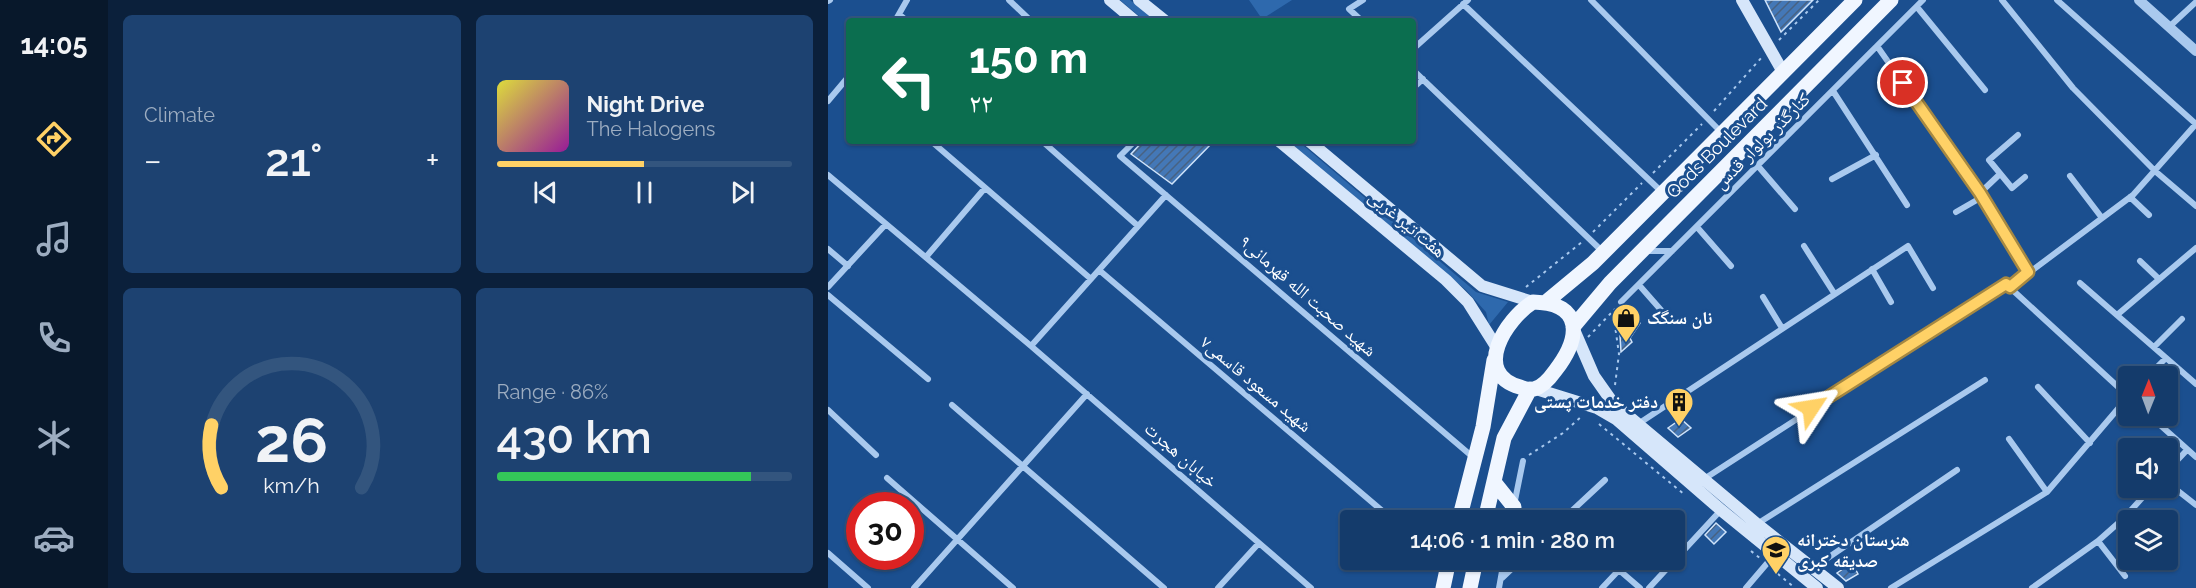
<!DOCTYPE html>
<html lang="en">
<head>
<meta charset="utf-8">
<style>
  :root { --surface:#143b6b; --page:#1d4271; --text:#f1f3f6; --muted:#9dadc1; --line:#33557e; --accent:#ffd166 }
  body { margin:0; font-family:Raleway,"Noto Naskh Arabic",sans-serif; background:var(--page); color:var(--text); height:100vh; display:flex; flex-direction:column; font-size:22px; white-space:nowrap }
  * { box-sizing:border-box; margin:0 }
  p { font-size:20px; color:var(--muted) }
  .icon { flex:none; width:33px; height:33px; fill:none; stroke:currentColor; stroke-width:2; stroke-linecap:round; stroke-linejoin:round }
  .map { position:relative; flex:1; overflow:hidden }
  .details { display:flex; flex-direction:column; gap:15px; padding:15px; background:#0b203b; width:720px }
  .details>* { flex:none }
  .hud { position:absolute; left:18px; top:18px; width:570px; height:126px; border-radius:6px; box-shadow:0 2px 4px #0004,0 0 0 2px var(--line); background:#0b6e4f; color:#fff; overflow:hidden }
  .needle { width:39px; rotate:1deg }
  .controls { position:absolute; left:1290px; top:366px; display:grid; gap:12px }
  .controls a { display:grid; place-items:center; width:60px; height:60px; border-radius:6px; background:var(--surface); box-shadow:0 2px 4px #0004,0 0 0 2px var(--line); font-size:30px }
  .speed { position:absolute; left:18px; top:492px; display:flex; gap:12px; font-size:30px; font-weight:700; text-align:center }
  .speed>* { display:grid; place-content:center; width:78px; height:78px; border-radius:50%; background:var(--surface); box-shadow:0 2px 4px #0004,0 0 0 2px var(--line); line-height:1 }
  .speed .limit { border:9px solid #d22; background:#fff; color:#111 }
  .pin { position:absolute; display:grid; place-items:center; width:51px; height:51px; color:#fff; margin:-26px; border:3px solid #fff; border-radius:50%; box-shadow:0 2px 6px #0007 }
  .me { position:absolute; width:66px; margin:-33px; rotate:57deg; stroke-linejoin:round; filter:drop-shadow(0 0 4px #0008) }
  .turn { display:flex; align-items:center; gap:21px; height:126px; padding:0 24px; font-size:27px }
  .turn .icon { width:78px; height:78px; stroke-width:2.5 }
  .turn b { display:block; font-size:42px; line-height:51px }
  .big { font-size:45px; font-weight:600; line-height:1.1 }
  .details .tile { flex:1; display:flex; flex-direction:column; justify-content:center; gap:9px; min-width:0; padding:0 21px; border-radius:9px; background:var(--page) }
  .details .dial { align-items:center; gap:0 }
  .dial svg { height:156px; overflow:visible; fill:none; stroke:var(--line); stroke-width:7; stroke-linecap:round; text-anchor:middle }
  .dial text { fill:var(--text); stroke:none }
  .song { display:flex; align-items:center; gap:18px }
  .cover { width:72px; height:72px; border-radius:9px; background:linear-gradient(135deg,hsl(60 70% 55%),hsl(300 70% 35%)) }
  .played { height:6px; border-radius:3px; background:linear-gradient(90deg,var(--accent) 50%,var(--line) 50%) }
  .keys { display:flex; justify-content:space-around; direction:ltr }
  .heat { display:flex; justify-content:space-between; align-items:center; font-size:33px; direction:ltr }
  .charge { height:9px; border-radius:4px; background:linear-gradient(90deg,#34c759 86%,var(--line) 0) }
  .details .tiles { flex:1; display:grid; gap:15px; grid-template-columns:repeat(2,1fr) }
  .trip { position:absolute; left:512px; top:510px; width:345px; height:60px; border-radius:6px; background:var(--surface); box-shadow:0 2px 4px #0004,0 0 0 2px var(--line); font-weight:600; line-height:60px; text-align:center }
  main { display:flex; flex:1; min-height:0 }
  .tabs { display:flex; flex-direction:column; width:108px; justify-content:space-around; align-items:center; background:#08182b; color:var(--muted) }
  .tabs .icon { width:42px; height:42px }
  .tabs .on { color:var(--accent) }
  .tabs b { font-size:27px; color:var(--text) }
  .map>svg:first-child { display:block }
  .green { fill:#2e69ad }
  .building { fill:url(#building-hatch); stroke:#cfe3fa; stroke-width:1.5 }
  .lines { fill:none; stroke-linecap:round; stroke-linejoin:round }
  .path { stroke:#a9c9ee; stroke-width:2; stroke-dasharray:3 4.5; stroke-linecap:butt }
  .minor { stroke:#a9c9ee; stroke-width:6 }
  .tertiary { stroke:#a9c9ee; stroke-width:10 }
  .secondary { stroke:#d6e6fa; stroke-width:12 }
  .primary { stroke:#f0f6ff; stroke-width:15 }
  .route-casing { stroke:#a68842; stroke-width:15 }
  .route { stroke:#ffd166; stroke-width:10 }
  .labels { text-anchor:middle; stroke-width:6; stroke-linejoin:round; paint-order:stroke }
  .street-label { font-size:18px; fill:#fff; stroke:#1b4f8f }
  .poi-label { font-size:18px; font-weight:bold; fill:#fff; stroke:#1b4f8f; text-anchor:start }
</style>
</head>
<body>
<main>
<nav class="tabs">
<b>14:05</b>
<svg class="icon on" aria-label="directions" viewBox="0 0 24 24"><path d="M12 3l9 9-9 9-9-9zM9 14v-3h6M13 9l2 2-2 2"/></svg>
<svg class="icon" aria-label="music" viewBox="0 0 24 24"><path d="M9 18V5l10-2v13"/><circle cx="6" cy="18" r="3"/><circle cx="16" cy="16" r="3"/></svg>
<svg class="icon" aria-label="phone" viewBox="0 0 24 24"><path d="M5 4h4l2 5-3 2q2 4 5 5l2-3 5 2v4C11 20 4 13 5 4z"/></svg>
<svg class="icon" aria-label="climate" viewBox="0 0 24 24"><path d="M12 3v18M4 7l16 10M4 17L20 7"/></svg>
<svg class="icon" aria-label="car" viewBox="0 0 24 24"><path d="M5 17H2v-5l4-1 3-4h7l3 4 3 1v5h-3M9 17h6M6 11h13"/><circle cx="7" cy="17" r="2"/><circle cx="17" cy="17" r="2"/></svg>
</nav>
<section class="details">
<div class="tiles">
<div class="tile"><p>Climate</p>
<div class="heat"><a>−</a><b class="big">21°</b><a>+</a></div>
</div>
<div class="tile">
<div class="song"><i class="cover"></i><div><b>Night Drive</b><p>The Halogens</p></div></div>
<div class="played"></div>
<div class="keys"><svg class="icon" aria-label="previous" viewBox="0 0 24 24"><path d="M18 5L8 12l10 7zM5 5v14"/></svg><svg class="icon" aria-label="pause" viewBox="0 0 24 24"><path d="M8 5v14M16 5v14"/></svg><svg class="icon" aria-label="next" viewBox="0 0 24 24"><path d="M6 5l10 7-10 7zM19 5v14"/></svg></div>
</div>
<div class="tile dial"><svg viewBox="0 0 100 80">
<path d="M14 69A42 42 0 1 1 86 69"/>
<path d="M14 69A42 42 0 0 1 9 37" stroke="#ffd166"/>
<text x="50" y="56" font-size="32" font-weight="700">26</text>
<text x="50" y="72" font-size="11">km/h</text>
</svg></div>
<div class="tile"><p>Range · 86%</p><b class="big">430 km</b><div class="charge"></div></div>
</div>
</section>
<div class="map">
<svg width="1368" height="588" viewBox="0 0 1368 588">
  <defs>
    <pattern id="building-hatch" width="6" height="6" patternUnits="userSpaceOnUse" patternTransform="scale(1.5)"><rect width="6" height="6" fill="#4478b7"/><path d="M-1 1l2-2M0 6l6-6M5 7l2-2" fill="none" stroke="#486282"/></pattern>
  </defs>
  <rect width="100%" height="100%" fill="#1b4f8f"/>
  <path class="green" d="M292,0H302L327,21H317Z
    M421,0H464L434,19Z
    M460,141H470L648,292L680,302L661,325L658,312L638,290Z"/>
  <path class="building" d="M937,0H985L953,32Z
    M315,141H386L344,184L303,154Z
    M798,308L812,323L802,338L804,342L793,352L791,319Z
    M853,419L863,428L850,437L840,428Z
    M888,523L898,532L886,544L877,535Z
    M1024,563L1030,574L1018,581L1009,573Z"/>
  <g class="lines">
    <path class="path" d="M951,40L991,0
      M886,111L934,57
      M825,173L874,124
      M765,232L814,183
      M698,287L754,242
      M760,337L787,309
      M787,385L791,354L787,326L789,310
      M771,424L857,495
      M701,455L735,433L754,416
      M923,551L933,559
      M944,569L967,588"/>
    <path class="minor" d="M181,0L203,21
      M763,0L893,132
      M1174,0L1245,88L1327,171L1368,206
      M1229,0L1368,124
      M0,1L2,0
      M635,4L835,193
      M1089,7L1157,90
      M72,15L79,21
      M67,21L79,0
      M534,21L521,9L535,0
      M1341,27L1368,2
      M1049,46L1152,193L1200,272
      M585,49L640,0
      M585,70L775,252
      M585,88L595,79
      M1005,91L1079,205
      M0,101L21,76
      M1190,135L1161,160L1184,188L1197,177
      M103,141L263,279
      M214,141L310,226
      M307,141L292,156L646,458
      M930,166L967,209
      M0,175L203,346L483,588
      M1242,176L1274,218
      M1004,179L1048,155
      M1152,193L1172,174
      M1302,197L1321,215
      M1128,212L1154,197
      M869,227L903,266
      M976,246L1006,293
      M0,249L20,266
      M816,251H844
      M98,257L157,188
      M1312,261L1331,279
      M1044,269L1063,302
      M271,270L565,520
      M1252,283L1368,384
      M811,285L840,318
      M0,287L58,224
      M1182,287L1305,195L1368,124
      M0,295L100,379
      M935,297L954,328
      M793,302L1095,0
      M1289,315L1368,248
      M203,346L338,195
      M1326,347L1354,319
      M1320,376L1338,358
      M1210,387L1262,443
      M124,405L336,588
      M0,410L48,455
      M1322,416L1368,457
      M810,424L1080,246L1105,288
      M1181,439L1219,492
      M1340,470L1359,450
      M59,478L185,588
      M876,479L1178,284L1300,396
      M1340,483L1368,505
      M683,520L695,461
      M734,520L777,480
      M929,524L1157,380
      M1270,541L1297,576
      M0,553L40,588
      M985,568L1129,470
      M674,578L693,560
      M86,588L259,394
      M390,588L431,543
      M671,588L676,560
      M774,588L791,570L812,588
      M821,588L893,510
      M918,588L947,554
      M1063,588L1219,492L1300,397
      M1204,588L1270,541L1296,518L1323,488"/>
    <path class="tertiary" d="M1311,0L1368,51"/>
    <path class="secondary" d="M282,0L307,21
      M311,0L337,21
      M914,0L955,72
      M451,141L618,280L640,302L669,348
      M481,141L654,286L705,302
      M747,332L766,376L785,403L929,524L1010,588
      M708,389L769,408L788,419L893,510L989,588"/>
    <path class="primary" d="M705,302C757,303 752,339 727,371C722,378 714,387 706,389C702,390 696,389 692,387C643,373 678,319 705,302Z
      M718,302L765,263L1027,0
      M745,327L782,283L1063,0
      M666,482L686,507
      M631,520L655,427L666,360
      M657,520L676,438L702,389
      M615,588L621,560
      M642,588L648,560"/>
  </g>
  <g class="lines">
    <g class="route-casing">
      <path id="route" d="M983,408L1178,284L1182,287L1200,272L1152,193L1075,83"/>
    </g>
    <use href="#route" class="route"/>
  </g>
  <defs>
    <g id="shop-pin" transform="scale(1.5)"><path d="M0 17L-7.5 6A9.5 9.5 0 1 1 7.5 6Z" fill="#ffd166" stroke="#1b4f8f"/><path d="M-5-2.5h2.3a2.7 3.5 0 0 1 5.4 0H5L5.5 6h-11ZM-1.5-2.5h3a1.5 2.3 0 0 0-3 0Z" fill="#111"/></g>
    <g id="building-pin" transform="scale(1.5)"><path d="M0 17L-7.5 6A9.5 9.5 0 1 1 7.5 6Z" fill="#ffd166" stroke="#1b4f8f"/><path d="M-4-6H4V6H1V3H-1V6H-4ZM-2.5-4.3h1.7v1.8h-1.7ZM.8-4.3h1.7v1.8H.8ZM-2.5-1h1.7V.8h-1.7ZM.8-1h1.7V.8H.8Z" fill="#111"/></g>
    <g id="school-pin" transform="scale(1.5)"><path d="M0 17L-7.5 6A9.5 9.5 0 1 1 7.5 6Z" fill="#ffd166" stroke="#1b4f8f"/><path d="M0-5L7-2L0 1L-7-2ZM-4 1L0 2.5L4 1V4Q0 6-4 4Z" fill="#111"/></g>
  </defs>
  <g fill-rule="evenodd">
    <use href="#shop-pin" x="798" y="318"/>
    <use href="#building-pin" x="851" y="402"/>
    <use href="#school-pin" x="948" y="550"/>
  </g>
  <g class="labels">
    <g class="street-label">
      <text transform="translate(934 141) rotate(-45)" y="6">کنارگذر بولوار قدس</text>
      <text transform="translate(889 148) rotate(-45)" y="6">Qods Boulevard</text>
      <text transform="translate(579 224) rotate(40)" y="6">هفت تیر غربی</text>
      <text transform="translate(480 296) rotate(41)" y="6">شهید صحبت الله قهرمانی۹</text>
      <text transform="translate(428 384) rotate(40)" y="6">شهید مسعود قاسمی۷</text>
      <text transform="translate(353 455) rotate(41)" y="6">خیابان هجرت</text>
    </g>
    <g class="poi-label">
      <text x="819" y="324">نان سنگک</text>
      <text x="830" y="408" text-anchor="end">دفتر خدمات پستی</text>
      <text x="969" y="546">هنرستان دخترانه<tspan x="969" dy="21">صدیقه کبری</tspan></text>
    </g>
  </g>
</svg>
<div class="controls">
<a><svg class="needle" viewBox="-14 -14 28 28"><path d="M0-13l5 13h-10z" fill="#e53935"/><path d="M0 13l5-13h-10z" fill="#9dadc1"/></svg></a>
<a><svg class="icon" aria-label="sound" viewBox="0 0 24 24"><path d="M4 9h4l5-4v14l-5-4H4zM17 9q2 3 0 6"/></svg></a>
<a><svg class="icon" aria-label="layers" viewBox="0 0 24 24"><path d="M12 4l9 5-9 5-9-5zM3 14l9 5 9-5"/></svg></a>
</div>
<div class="speed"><div class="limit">30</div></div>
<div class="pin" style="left:1075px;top:83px;background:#d93025"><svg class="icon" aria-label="arrive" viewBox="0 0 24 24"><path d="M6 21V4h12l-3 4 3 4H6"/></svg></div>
<svg class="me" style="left:983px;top:408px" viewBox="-20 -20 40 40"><path d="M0-17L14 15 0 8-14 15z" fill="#ffd166" stroke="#fff" stroke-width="4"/></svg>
<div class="trip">14:06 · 1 min · 280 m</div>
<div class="hud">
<div class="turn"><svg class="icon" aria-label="left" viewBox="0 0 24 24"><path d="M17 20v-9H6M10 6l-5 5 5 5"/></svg><div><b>150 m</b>۲۲</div></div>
</div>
</div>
</main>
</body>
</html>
